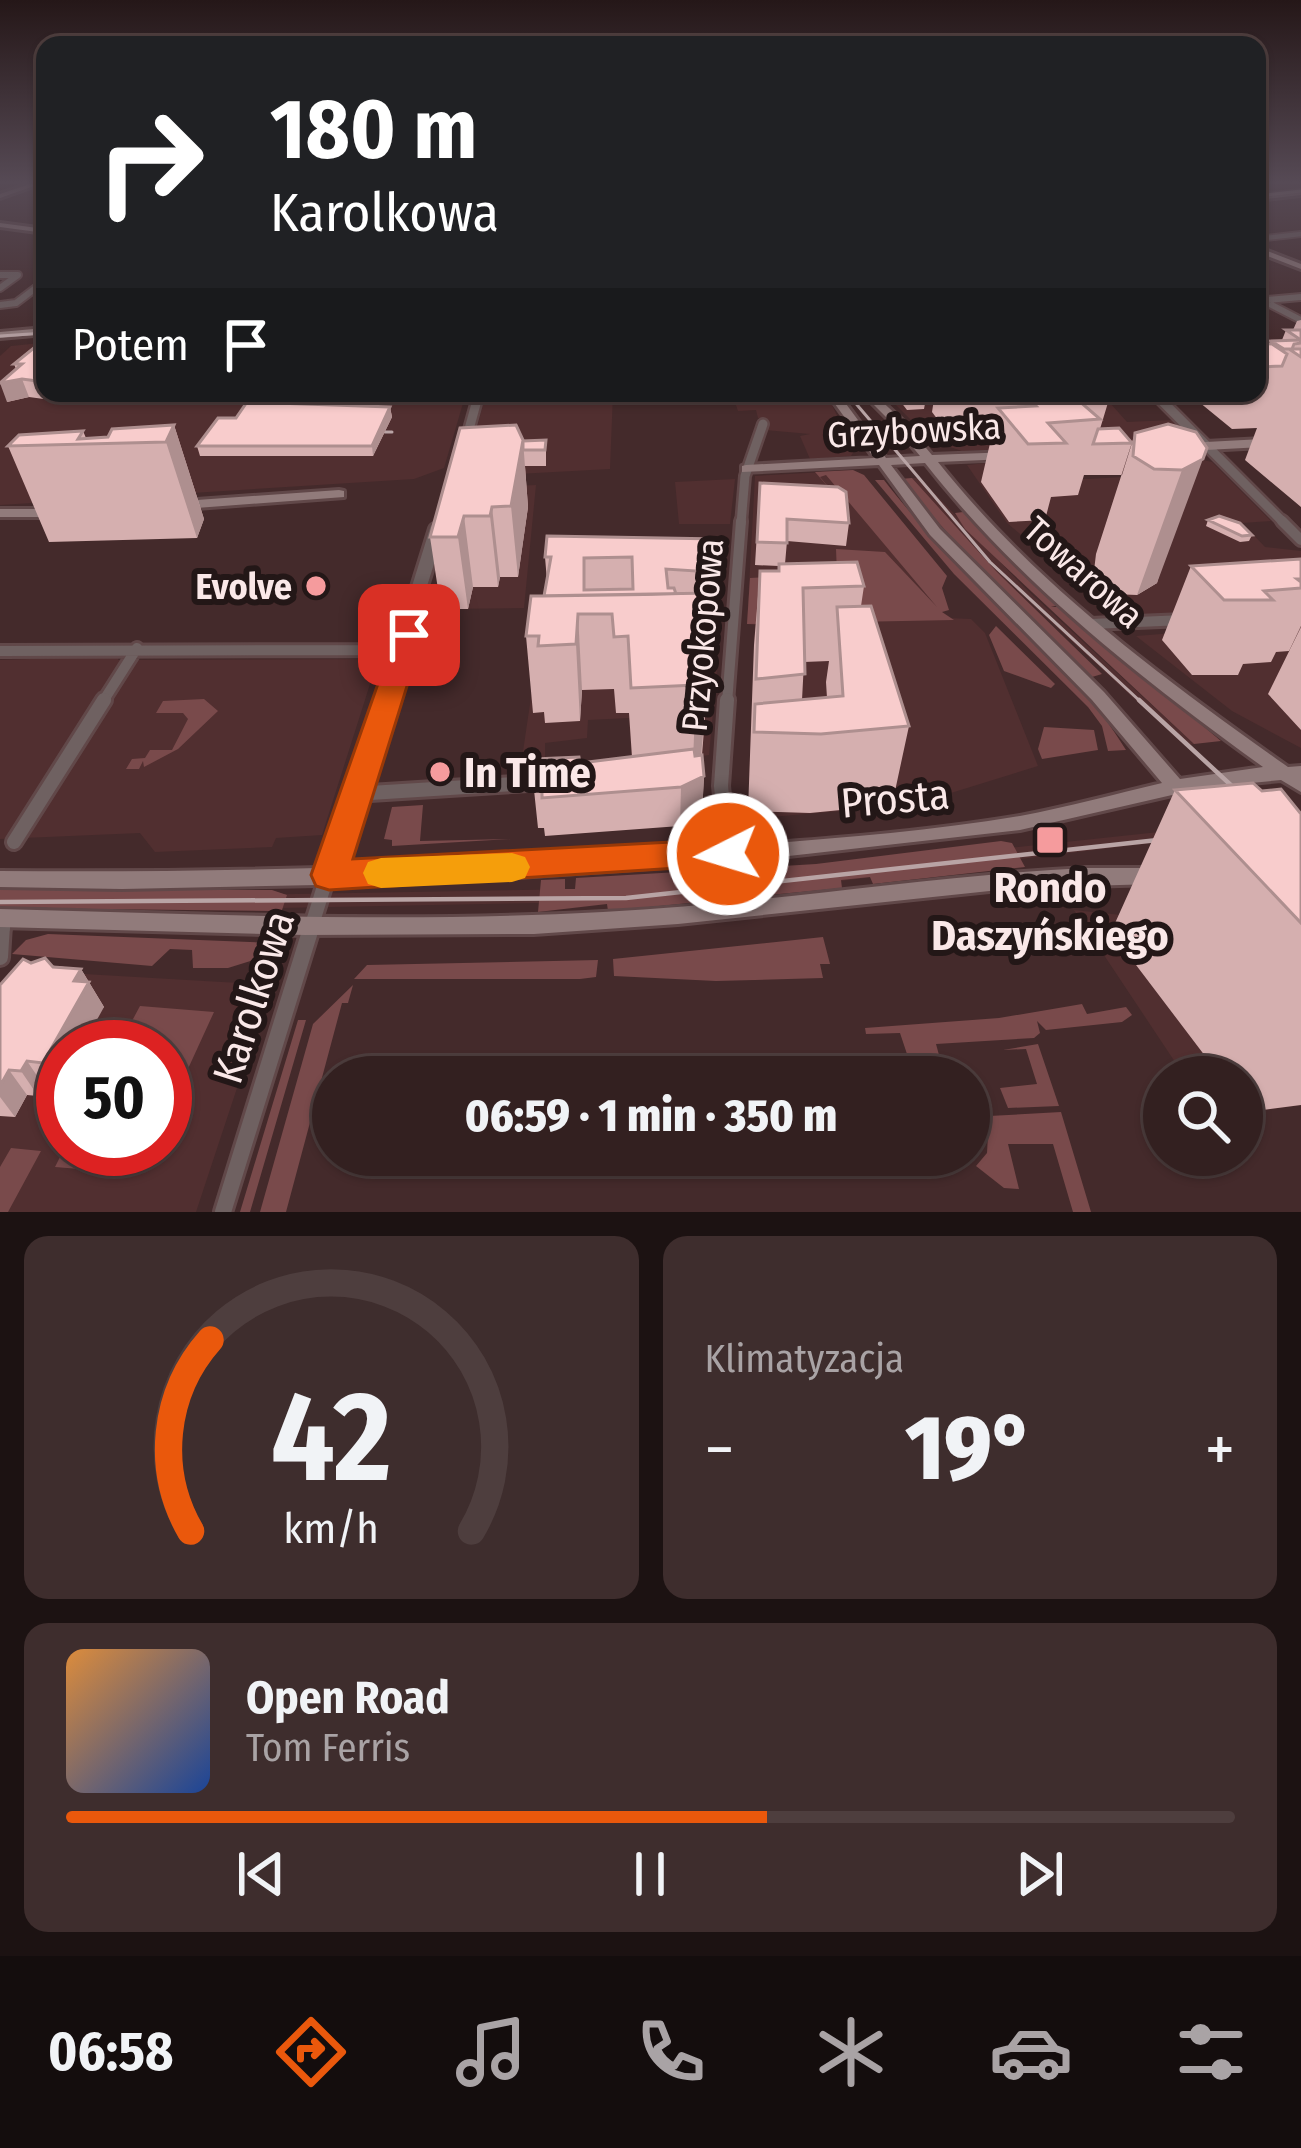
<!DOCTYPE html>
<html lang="pl">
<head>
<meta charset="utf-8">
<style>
  :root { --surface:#332020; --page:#3e2d2d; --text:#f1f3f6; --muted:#a9a3a5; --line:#4e3e3e; --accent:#ea580c }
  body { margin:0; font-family:"Fira Sans Condensed",sans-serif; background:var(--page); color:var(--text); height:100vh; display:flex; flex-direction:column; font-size:45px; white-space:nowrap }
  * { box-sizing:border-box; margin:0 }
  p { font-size:39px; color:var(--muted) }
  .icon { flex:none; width:66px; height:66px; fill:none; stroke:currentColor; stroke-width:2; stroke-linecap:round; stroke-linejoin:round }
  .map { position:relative; height:1212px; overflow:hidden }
  .drawer { display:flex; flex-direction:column; gap:24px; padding:24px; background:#1c1212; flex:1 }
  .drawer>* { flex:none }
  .top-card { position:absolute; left:36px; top:36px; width:1230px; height:366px; border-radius:24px; box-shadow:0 3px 9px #0004,0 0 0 3px var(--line); background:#202124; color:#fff; overflow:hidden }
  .fabs { position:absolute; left:1143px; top:1056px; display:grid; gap:24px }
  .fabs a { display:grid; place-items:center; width:120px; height:120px; border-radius:50%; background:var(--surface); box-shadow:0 3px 9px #0004,0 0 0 3px var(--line); font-size:60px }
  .speed { position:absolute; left:36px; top:1020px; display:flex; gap:24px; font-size:60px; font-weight:700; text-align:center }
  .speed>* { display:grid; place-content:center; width:156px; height:156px; border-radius:50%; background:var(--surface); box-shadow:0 3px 9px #0004,0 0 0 3px var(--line); line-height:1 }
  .speed .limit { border:18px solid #d22; background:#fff; color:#111 }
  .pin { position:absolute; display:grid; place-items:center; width:102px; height:102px; color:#fff; margin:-51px; border-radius:24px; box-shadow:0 6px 18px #0006 }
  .me { position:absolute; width:132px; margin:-66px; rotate:265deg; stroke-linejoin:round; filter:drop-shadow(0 0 9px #0008) }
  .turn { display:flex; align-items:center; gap:42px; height:252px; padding:0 36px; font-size:54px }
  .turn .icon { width:156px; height:156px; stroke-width:2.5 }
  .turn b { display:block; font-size:84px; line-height:102px }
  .then { display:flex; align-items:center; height:114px; padding:0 36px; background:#0003; gap:24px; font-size:45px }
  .big { font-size:90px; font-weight:800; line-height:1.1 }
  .drawer .tile { flex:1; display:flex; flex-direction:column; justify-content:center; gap:18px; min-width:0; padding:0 42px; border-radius:24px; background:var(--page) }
  .drawer .dial { align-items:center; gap:0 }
  .dial svg { height:312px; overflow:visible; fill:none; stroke:var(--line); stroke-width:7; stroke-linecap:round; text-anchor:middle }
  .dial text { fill:var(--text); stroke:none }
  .song { display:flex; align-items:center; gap:36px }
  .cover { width:144px; height:144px; border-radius:18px; background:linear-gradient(135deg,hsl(30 70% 55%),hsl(220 70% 35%)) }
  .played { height:12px; border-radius:6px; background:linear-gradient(90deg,var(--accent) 60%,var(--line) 60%) }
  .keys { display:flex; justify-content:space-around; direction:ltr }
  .heat { display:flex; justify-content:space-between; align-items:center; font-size:66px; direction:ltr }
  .drawer .tiles { flex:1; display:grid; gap:24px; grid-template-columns:1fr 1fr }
  .tile:last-child { grid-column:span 2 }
  .trip { position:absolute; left:312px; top:1056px; width:678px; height:120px; border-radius:60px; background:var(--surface); box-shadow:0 3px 9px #0004,0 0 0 3px var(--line); font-weight:800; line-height:120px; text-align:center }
  .menu { display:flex; height:192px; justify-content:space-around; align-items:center; background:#140d0d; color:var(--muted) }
  .menu .icon { width:84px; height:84px }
  .menu .selected { color:var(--accent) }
  .menu b { font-size:54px; color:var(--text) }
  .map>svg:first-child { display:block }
  .built { fill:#512f30; fill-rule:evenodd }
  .green { fill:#794a4b }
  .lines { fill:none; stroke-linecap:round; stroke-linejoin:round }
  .street-far5-casing { stroke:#614849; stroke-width:8 }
  .street-far4-casing { stroke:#614849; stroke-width:10 }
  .street-far3-casing { stroke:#614849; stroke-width:14 }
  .street-far2-casing { stroke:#614849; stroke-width:16 }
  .street-far1-casing { stroke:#614849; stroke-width:20 }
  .street-casing { stroke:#614849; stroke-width:22 }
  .secondary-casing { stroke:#614849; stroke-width:6 }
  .street-far5 { stroke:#6f6161; stroke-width:4.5 }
  .street-far4 { stroke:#6f6161; stroke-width:6 }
  .street-far3 { stroke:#6f6161; stroke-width:9 }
  .street-far2 { stroke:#6f6161; stroke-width:10 }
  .street-far1 { stroke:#6f6161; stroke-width:14 }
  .street { stroke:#6f6161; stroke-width:16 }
  .secondary { fill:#917b7b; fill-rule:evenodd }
  .tram-far1 { stroke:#b9a4a5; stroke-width:3 }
  .tram { stroke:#b9a4a5; stroke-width:4.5 }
  .wall { fill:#d5afaf; fill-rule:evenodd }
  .shaded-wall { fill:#ae8f8f }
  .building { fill:#f8cccc; stroke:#ae8f8f; stroke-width:3; fill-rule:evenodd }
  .route { fill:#ea580c; stroke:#983908; stroke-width:3 }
  .slow { fill:#f59e0b }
  .poi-dot { fill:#f59b9d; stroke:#231717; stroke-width:4.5 }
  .labels { text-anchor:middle; stroke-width:12; stroke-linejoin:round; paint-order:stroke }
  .street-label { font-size:36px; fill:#fae8e8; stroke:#231717 }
  .poi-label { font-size:36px; font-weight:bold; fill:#fae8e8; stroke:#231717; text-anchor:end }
  .near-poi-label { font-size:42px; font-weight:bold; fill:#fae8e8; stroke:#231717; text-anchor:start }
  .near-street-label { font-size:42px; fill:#fae8e8; stroke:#231717 }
</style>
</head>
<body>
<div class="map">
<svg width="1301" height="1212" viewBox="0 0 1301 1212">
  <rect width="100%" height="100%" fill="#442a2b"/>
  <path class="built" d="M41,343L45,393H466L444,468L414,479L0,505V356L11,346Z
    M486,393H613L610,469L480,476L473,443Z
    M732,393H819L832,405L854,451L851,456L810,459L800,436L810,434L765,430L767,419L758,418L756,410L738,411Z
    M884,393H1042L1052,405L1111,404L1127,422L1173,420L1189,441L962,451L932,441Z
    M1186,456L1212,462L1271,521L1242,523L1265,547L1301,551V607L1122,620L1007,523L967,465L1044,457L1061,479H1088L1123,477L1109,459Z
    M825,472L947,618L971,619L985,633L1038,766L912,805L758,818L748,811L755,625L747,624L755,476Z
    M912,478H920L1025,588L1194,744L1185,746L996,571Z
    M735,479L730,524H679L675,482Z
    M536,485L524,608L441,609L473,488Z
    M1301,623V748L1232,711L1136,636Z
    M119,656L118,660L378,659L322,835L276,838L272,847L155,852L140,833L0,839V660Z
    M536,663H712L717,669L709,755L632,766L629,718L588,720L587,738L545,743V771L520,772Z
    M1159,832L1168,841L840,881L539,903L278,908L189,896L633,888Z
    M1074,910L1301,934V1105L1242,1113V1077H1185Z
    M33,971L271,985L196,1212H0V1022ZM63,1047H165V1149H63Z"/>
  <path class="green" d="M853,470L864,475L947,576L942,588L949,610L942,612L954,620L747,624L750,578L837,574L836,549L885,552L937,607L826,475L820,477L836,496L815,472Z
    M912,478L996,571L1102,674L1092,677L982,572L900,479Z
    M875,480H884C955,574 1068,653 1126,750L1108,751L1102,726L1088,707L954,574Z
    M963,512L1059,605L1051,607H1061L1221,741L1194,744L965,529L955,513Z
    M996,626L1055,684L1051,688L1004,671L989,635Z
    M204,699L218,711L178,749L144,767L143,761L139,769H126L132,759L145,758L150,750H172L188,719L183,713H156L163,701Z
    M1044,727L1094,730L1098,750L1042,759L1038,749Z
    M423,805L420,841L511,839L392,846V840L384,839L392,807Z
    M1001,841L1012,843L1025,867L873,884L870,877L841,880L842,888L608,911L607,904L538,912L541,880L565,879V889H575L576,878L816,864Z
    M0,889L272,890L287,895L282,910L274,911L0,908Z
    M48,934L274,943L286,950L228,968H193L192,950L170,949L152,966L12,954L26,940Z
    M823,937L830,964H820L823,978L716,981L614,976L613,959Z
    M598,960L596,977L580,979H354L367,965Z
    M353,985L348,1003H342L286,1212H260L313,1024Z
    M1082,1004L1087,1014L1126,1007L1132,1015L1122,1022L1046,1030L1037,1021L1040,1033L1034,1038L936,1044L939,1055L908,1057L900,1033L866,1034L865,1028L999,1018Z
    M140,1006L214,1012L165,1119V1047H118Z
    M298,1020H306L250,1212H240Z
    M1038,1044L1059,1106L1008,1108L1000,1088L1037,1084L1026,1049L1003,1050Z
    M1061,1112L1091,1212H1073L1053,1144H1008L1019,1189L1004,1188L976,1166L987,1153L989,1116Z
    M11,1148L41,1151L8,1212H0V1167Z
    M64,1149H151L140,1174L55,1167Z"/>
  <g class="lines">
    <g class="street-far5-casing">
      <path id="street-far5" d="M21,182L45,184
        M1257,239L1301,234"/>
    </g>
    <g class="street-far4-casing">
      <path id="street-far4" d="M0,275H18L0,288
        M1257,301L1301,297
        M1266,302L1301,320
        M0,305L16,303L45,281"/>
    </g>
    <g class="street-far3-casing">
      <path id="street-far3" d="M1154,393L1285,524
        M466,440L479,393
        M741,524L745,476L763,424"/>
    </g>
    <g class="street-far2-casing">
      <path id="street-far2" d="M1282,521L1301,540
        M1091,624L1184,620
        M0,651L405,650
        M102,703L137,648
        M381,703L435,529
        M385,703L435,544
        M727,703L741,521"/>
    </g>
    <g class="street-far1-casing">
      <path id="street-far1" d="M727,700L721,786L728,854
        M381,715L386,700
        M354,794L544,782
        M14,842L104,700
        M0,918L3,928
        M311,928L382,700"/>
    </g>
    <g class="street-casing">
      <path id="street" d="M0,957L2,925
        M223,1212L312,925"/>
    </g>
    <g class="secondary-casing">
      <path id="secondary" d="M36,182H45L0,198V194Z
        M1301,191V195L1257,200V196Z
        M0,223L45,229V233L0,227Z
        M1257,247L1301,264V269L1257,252Z
        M45,328V334L0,338V332Z
        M827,393H838L886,458L920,456L896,427L862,393H873L904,422L932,455L1011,452V458L1007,459L938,462C1035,584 1162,678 1288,767L1301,766V792L1281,780L1220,786L1189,791L1187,797L1180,799L1172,795L1020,830L736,862L491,879L368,884L122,889L0,887V871C231,873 462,866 693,849C801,841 913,834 1020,816C1068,807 1115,794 1162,783L1092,700L930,535L879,465L742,472V466L746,465L874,458ZM925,463C1019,583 1140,678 1263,767L1180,779L1104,692L940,529L891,465Z
        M1301,437V445L1187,451L1181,447L1187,443Z
        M339,490L344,491V497L183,509L176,505L183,501Z
        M0,509H57L64,513L57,517H0Z
        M1086,868H1154L1161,870L1164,876L1161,882L1154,884L1018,888L678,924L534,934L305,935L0,927V909C201,914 402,923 603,912C765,904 924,876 1086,868Z"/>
    </g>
    <use href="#street-far5" class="street-far5"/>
    <use href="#street-far4" class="street-far4"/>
    <use href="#street-far3" class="street-far3"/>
    <use href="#street-far2" class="street-far2"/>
    <use href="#street-far1" class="street-far1"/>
    <use href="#street" class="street"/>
    <use href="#secondary" class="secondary"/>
    <path class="tram-far1" d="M1257,196L1301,191
      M0,336L45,333
      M847,393L990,562L1142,703
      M385,432H392"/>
    <path class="tram" d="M1139,700L1301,850
      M0,902L626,898L1185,837"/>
  </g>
  <path class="wall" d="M1301,320V507L1245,460L1257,428L1232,429L1199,402L1203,393H1257V343L1270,344L1271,341L1282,340L1286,330H1293L1297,321Z
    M45,339V393H77L66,402L29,397L7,402L16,369L14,364Z
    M894,393H927L924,409L907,410Z
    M935,393L1030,394L1143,393L1110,396L1100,429L1132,443L1122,475H1084L1078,495L1051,497L1045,520L1009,522L981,482L991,439L953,440L932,412Z
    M390,407L392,417L373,456H200L197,446L236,418Z
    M174,425L204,519L197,538L49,542L8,446L83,431L86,438L108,437Z
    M1196,432L1157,583L1137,595L1112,594L1093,579L1096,554L1135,433Z
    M546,440V466H525L528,507L518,577H500L498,587H473L468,609H441L430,537L523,441Z
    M760,483L849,523L846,546L787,541L785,564L864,586L861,606L909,726L892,805L810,813L748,811L754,645L760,571H779V566L755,565ZM829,661L826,682L827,698L802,700L804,662Z
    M1208,520L1252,535L1249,541L1240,542L1206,526Z
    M718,539L717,574L712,593L709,668L702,755L704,776L702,814L680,826L545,836L544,828H538L534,790L580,763L632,757L629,713H616L614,689L582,690L580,721L545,723L544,712L533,713L526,636L544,596L547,581L545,557Z
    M1301,559V626L1289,651L1276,652L1271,662L1243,664L1238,675H1192L1162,640L1191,566Z
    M1301,627V730L1268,694Z
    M1175,790L1262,791L1301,814V1105L1248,1112L1242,1104V1077H1221L1111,932Z
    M31,963L81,969L104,1007L63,1047V1083L60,1088L44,1086L38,1096L27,1095L15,1117L0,1116V985Z"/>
  <path class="shaded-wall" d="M22,379L29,397L7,402L0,383Z
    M62,393H77L66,402Z
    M390,407L392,417L373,456L372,446Z
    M174,425L204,519L197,538L166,442Z
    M523,440L528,507L518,577L511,506Z
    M1203,459L1157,583L1137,595L1182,470Z
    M492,507L500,577L498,587L490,516Z
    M464,516L473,587L468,609L458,537Z
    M718,539L717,574L710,607L711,572Z
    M712,593L709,668L701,756L693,762L696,685Z
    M578,614L582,690L580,721L576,644Z
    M704,776L702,814L680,826L681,787Z
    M81,969L104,1007L82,1047H63V1083L60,1088L43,1063L74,981Z
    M27,1061L44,1086L38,1096L21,1071Z
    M9,1070L27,1095L15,1117L0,1097V1086Z"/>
  <path class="building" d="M1286,330H1301V340Z
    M45,339V382L22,379L0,383L22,364H14Z
    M1300,340L1301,343L1294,344L1292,349H1284L1271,341Z
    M1257,343L1272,344L1287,354L1282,366L1257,367Z
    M1289,349H1301V357Z
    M960,393H1011L962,395Z
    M1040,393H1070L1100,419L1048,423L1066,443L1028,444L998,408L1036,406L1025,395Z
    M247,402L390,407L372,446H197L218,418H236Z
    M1168,424L1196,432L1207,448L1203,459L1182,470L1154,469L1133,456L1135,433Z
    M174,425L166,442L8,446L19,435L83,431L78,439L108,437L112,429Z
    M516,425L523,440L511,506L492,507L490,516H464L458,537H430L460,428Z
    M1119,428L1132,443L1093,444L1098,429Z
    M546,440L545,450H523V441Z
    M760,483L838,487L846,492L849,523L787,519V543L757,542Z
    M1219,516L1240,523L1252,535L1242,536L1208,520Z
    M547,536L718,539L711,572L666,569L668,588H674L676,594L544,596L551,557H545ZM632,557L633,589L584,590V558Z
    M1301,559V579H1297L1301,582V588L1264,591L1273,600H1224L1191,566Z
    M857,562L864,586L803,588L805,674L756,679L760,571H779V564Z
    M712,593L705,679L696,685L631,688L628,636L614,637L612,614H578L576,644L538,646L539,636H526L531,596Z
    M871,606L909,726L821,734L754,732L755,704L843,696L837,607Z
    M694,749L695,756L702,755L704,776L681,787L542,798V790H534L535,759L579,757L580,763Z
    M1253,783L1262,791L1281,789L1301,814V923L1175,790Z
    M45,958L53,967L81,969L74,981L89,982L43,1063L27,1061L21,1071L9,1070L0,1086V985L23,959L31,963Z"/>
  <linearGradient id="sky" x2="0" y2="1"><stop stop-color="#251718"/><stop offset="0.52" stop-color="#564a55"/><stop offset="1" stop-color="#564a55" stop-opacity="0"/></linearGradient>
  <rect width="1301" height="351" fill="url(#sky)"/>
  <path class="route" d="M409,626L423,635L353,859L728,839L741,843L746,854L741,864L329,890L316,886L311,875L395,635Z"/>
  <path class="slow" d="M512,853L525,857L530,867L525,878L512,882L381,888L368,884L363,873L368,862L381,858Z"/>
  <g class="poi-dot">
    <circle cx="316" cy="586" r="12"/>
    <circle cx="440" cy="772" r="12"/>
    <rect x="1035" y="825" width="30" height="30" rx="6"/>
  </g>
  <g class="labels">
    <g class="street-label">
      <text transform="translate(914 430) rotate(-3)" y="13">Grzybowska</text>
      <text transform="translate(1084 572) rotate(42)" y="13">Towarowa</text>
      <text transform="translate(702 635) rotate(-85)" y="13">Przyokopowa</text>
    </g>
    <g class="poi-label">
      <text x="292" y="599">Evolve</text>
    </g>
    <g class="near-poi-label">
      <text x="464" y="787">In Time</text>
      <text x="1050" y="902" text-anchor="middle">Rondo<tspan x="1050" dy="48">Daszyńskiego</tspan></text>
    </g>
    <g class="near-street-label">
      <text transform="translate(895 798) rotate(-5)" y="15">Prosta</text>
      <text transform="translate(253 997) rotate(-72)" y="15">Karolkowa</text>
    </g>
  </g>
</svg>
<div class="fabs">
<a><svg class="icon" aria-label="search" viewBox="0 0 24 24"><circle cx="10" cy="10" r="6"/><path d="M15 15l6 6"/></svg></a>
</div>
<div class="speed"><div class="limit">50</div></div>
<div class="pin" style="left:409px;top:635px;background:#d93025"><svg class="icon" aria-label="arrive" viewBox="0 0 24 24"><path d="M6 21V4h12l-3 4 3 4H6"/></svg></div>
<svg class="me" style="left:728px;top:854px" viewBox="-20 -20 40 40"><circle r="17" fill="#ea580c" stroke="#fff" stroke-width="3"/><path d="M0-11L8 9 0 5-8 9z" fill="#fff"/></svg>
<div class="trip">06:59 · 1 min · 350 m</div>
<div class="top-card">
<div class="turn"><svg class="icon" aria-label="right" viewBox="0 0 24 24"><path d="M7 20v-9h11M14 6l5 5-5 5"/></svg><div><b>180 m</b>Karolkowa</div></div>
<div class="then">Potem<svg class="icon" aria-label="arrive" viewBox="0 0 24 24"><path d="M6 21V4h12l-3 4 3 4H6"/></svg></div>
</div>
</div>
<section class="drawer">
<div class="tiles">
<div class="tile dial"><svg viewBox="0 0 100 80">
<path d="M14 69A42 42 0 1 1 86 69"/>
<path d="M14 69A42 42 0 0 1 19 20" stroke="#ea580c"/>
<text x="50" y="56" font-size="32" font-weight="700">42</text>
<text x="50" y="72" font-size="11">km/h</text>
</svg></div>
<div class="tile"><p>Klimatyzacja</p>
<div class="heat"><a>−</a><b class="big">19°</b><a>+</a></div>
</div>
<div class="tile">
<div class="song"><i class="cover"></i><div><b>Open Road</b><p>Tom Ferris</p></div></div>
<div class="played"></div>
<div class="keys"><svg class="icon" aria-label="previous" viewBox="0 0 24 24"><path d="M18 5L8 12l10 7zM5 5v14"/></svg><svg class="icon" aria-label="pause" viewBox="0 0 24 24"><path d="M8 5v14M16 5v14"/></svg><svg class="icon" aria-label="next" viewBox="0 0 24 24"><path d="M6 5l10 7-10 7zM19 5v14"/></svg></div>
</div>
</div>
</section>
<nav class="menu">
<b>06:58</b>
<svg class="icon selected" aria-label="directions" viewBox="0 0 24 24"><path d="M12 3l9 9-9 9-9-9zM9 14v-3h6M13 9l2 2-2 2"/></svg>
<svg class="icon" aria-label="music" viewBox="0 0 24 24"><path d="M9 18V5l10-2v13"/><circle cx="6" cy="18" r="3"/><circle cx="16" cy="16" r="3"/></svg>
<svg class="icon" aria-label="phone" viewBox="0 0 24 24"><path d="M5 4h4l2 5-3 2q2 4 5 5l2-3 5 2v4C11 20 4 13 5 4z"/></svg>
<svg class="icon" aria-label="climate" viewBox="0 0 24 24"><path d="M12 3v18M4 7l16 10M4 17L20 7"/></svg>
<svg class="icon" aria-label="car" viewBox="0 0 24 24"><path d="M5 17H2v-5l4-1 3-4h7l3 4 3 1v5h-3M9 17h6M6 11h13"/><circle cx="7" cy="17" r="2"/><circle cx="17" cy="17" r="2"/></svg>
<svg class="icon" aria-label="filters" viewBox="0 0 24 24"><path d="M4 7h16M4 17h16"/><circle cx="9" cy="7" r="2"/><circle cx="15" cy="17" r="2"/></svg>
</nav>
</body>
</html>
